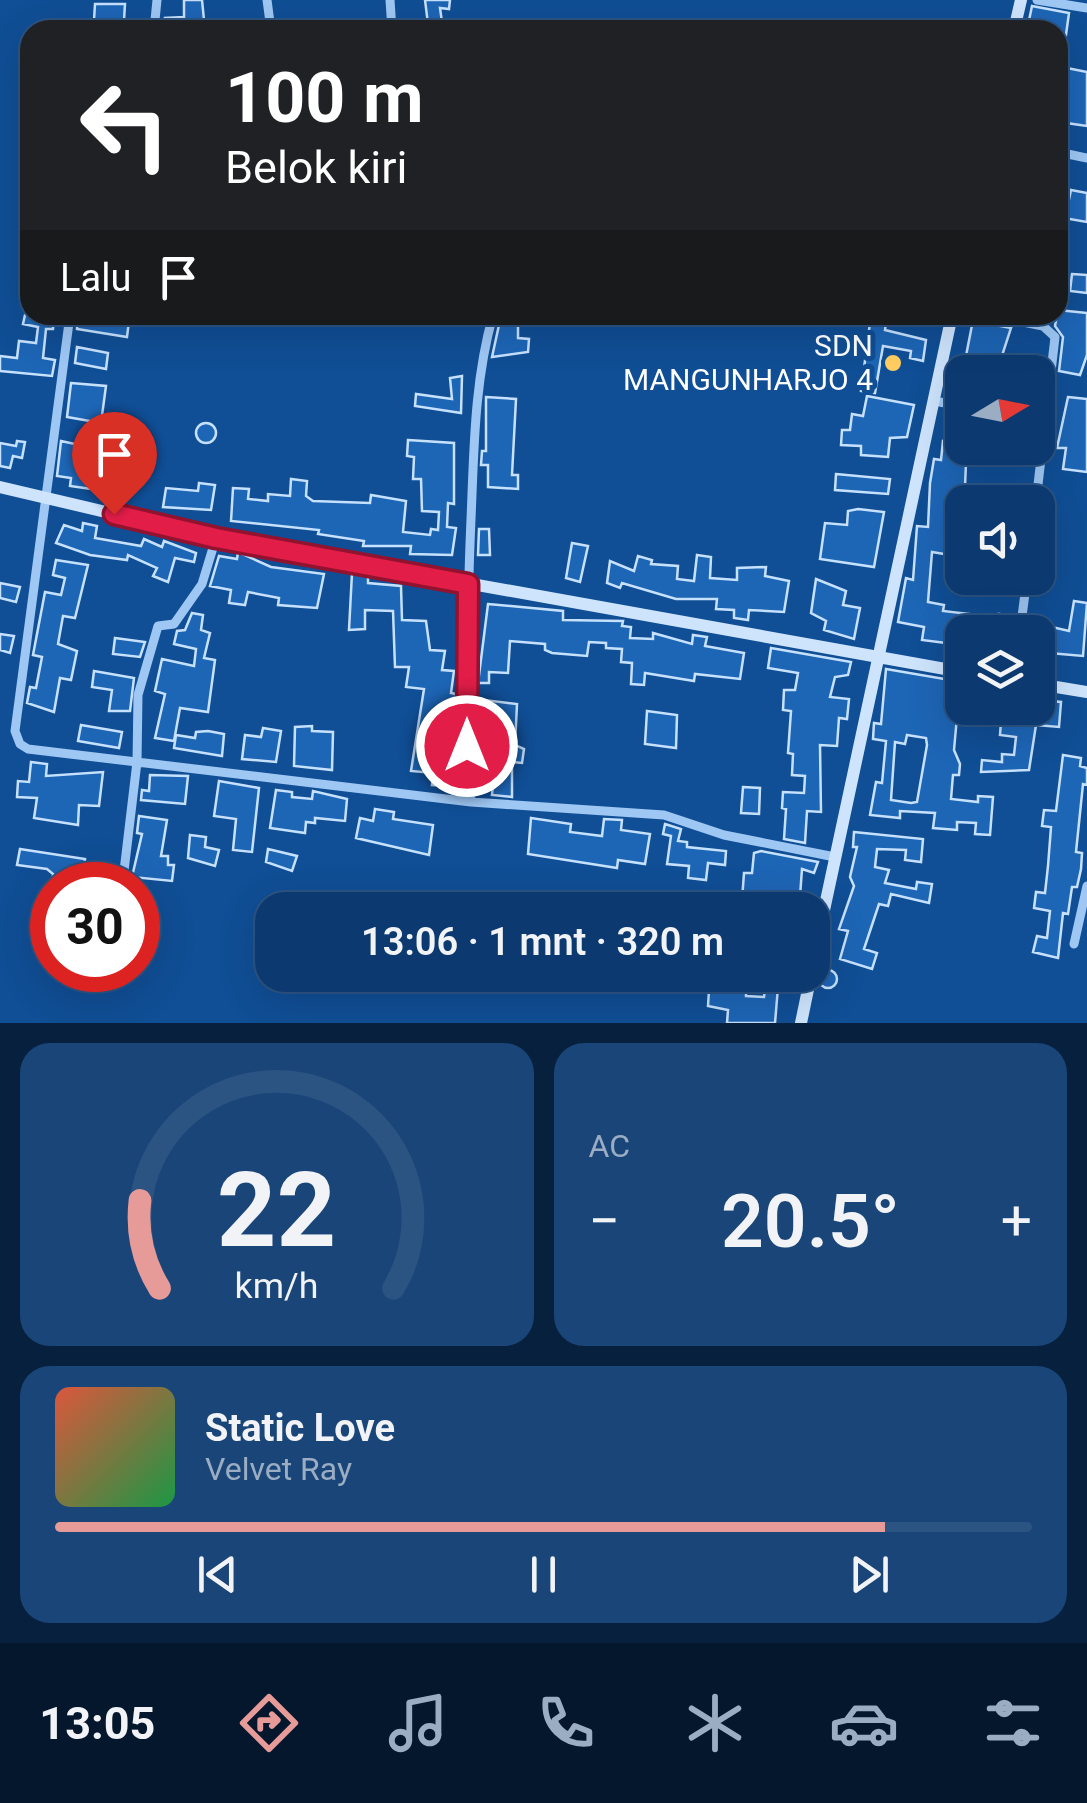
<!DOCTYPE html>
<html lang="id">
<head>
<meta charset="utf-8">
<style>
  :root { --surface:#0c3a70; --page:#1a4578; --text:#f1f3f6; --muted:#9aadc3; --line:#2c5483; --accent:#e69b98 }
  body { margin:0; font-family:Roboto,sans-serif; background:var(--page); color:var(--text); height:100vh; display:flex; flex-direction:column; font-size:38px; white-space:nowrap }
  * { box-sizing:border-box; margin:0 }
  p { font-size:32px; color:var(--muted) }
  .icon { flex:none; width:55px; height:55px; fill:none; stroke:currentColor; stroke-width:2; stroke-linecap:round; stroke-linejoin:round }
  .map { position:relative; height:1023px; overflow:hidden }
  .details { display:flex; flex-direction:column; gap:20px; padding:20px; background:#07203e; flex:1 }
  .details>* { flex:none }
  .banner { position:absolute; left:20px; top:20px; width:1048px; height:305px; border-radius:30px; box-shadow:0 10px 40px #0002,0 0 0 2px var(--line); background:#202124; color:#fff; overflow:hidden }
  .needle { width:65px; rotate:80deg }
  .buttons { position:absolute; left:945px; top:355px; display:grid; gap:20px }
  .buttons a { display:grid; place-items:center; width:110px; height:110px; border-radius:20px; background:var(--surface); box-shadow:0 10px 40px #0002,0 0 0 2px var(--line); font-size:50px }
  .speed { position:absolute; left:30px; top:862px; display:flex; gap:20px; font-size:50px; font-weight:700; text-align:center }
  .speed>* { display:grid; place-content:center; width:130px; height:130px; border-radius:50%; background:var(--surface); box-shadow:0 10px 40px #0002,0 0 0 2px var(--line); line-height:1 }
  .speed .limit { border:15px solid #d22; background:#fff; color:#111 }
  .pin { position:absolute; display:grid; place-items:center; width:85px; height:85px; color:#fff; margin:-102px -42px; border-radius:50% 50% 50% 0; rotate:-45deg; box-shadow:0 0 10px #0007 }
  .pin .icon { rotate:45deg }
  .me { position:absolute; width:110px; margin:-55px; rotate:0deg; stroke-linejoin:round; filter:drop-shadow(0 0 8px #0008) }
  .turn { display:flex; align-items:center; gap:35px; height:210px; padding:0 40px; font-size:45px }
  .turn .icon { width:130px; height:130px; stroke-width:2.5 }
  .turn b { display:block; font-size:70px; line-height:85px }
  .then { display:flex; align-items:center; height:95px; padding:0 40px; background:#0003; gap:20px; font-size:38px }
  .big { font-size:75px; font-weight:600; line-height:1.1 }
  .details .tile { flex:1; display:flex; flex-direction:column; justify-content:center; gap:15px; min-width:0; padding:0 35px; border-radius:30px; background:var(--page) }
  .details .dial { align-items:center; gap:0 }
  .dial svg { height:260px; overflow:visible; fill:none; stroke:var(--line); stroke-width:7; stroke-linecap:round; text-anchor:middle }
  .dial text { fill:var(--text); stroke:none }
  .song { display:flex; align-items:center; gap:30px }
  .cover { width:120px; height:120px; border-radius:15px; background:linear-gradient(135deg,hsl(10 70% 55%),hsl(140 70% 35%)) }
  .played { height:10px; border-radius:5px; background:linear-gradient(90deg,var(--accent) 85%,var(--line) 85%) }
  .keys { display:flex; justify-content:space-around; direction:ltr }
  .heat { display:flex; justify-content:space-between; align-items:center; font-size:55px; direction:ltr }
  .details .tiles { flex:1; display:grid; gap:20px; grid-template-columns:1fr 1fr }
  .tile:last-child { grid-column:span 2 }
  .trip { position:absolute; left:255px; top:892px; width:575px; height:100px; border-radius:30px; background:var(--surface); box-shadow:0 10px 40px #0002,0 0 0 2px var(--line); font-weight:600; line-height:100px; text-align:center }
  .dock { display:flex; height:160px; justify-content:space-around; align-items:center; background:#05172d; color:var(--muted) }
  .dock .icon { width:70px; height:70px }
  .dock .selected { color:var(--accent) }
  .dock b { font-size:45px; color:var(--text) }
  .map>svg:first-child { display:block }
  .building { fill:#1d65b5; stroke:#c6e1fe; stroke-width:2.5; fill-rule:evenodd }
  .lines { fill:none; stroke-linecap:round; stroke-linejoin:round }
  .street { stroke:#9ec7f4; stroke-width:9 }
  .secondary { stroke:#cee4fd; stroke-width:12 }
  .route-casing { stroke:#92132f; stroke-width:25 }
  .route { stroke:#e11d48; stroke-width:18 }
  .poi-dot { fill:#ffcd61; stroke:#104e95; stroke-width:4 }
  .labels { text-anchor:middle; stroke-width:10; stroke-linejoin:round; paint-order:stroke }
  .poi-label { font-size:30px; fill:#fff; stroke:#104e95; text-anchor:end }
</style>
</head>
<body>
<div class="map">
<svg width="1087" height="1023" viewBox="0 0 1087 1023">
  <rect width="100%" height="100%" fill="#104e95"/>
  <path class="building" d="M184,0H202L205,30H166L165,18L184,17Z
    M425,0H450L449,9L440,8L442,22L428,24Z
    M95,4H125L124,20H94Z
    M1032,6L1069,13L1062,64H1058V30H1027Z
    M1067,68L1087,72V126L1066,123L1063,145L1058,144V100L1062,101Z
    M1071,190L1087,193V222L1058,217V203L1068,204Z
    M1072,274L1087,275V293L1070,291Z
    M1058,310L1087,313V355L1080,375L1059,371L1063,337L1055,326Z
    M25,315H54L53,329H46L43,358L55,360L52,376L0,371V356L17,358L19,341L36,343L38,327L23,324Z
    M78,315L129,321L127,337L77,329Z
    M871,315H887L885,330L926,340L923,361L910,358L911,351L883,346L875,393L861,391Z
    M974,315L985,323L1011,328L999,365L964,366Z
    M499,325H518V338L529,339L528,352L492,357Z
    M77,347L108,353L106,369L75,363Z
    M462,376L461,413L415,406L416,394L452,399L450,378Z
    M71,383L106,386L101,423L67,417Z
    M867,396L914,405L907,437L890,438L888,457L861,455V446L841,445L842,430H850L852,414L863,416Z
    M486,397L516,399L512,475H518V489L488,487V465H481L482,451H486Z
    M1068,397L1087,399V472L1063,469L1066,448H1057Z
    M196 433a10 10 0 1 1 20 0a10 10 0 1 1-20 0Z
    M408,440L454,443V504L448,503L447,527L456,528L452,555L410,554L411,546H363L364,541L318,534L319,530L231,521L233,488L249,489L248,499L268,501V494L290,496L291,479L307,481L306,496L313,501L370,503L371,495L406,501L403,532L430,535L431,529L438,530L439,512L422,511L421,479H413L414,457L407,456Z
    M17,441L25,442L22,458L13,456L10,468L0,466V443L16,446Z
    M61,441L75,444V449L113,456L106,491L70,486L71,478L57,476Z
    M943,441L958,443L956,462L966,463L962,557L932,552L928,602L944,605L943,611L978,615L977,621L998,624L999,614L1014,616L1012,632H962V645L922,640L924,627L898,622L906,578L913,580L917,526L928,527L930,483L934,459L941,460Z
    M987,448H1007L1005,461L985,457Z
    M836,474L890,479L888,494L835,490Z
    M199,483L215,485L211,510L163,507L166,488L198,491Z
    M858,509L884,512L874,567L820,559L825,523L847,525L848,511Z
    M83,523L97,526L95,538L141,546L144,539L162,547L164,541L196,553L194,562L175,558L168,582L153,576L157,568L128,555L127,560L90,555L56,543L64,525L82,531Z
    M479,529H489L490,555H478Z
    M572,543L588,546L580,582L566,578Z
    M238,552L271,567L324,574L317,608L278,605L279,598L248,592L245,605L229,603L231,590L210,586L219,556L237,559Z
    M697,555L711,557L710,578L737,580V568L766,567L765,576L789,581L784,612L749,610L748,620L734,618V610L716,609L717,599H676L622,583L620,588L607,583L610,561L634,571L638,556L652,560L651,564L678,566L677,579L694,581Z
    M56,560L88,565L75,618L63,616L58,644L77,651L71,680L60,678L54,712L27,703L30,687L36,688L42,657L33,655L45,592L61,595L65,578L53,575Z
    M352,573L368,575V583L401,586L402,620L426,621L430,650L445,651L442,670L454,671L451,693L456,694L447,786L432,785L433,773L411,771L424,689L406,687L409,667H395L393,611L365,610V629L349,630Z
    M816,579L846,591L843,605L860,608L854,639L824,630L826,621L811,613Z
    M0,583L20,587L16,602L0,598Z
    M1074,601L1087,603L1083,656L1038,652L1035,623L1069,631Z
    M488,604L563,611V620L623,621L622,626L631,627L630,638L653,639V633L692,644L693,635L707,637L705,646L744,653L740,679L695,674L694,681L645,673L644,685L631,684L632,663L621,662L622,649L606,648V643L589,642L587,656L552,653L545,650V644L510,641L508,673L489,672V683H478Z
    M192,613L203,615L201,630L210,633L204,658L215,660L208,712L180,708L174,741L155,738L165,694L155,691L162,659L194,666L196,649L174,644L177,631L185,630Z
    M0,634L14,636L10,653L0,650Z
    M115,638L145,642L140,657L113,654Z
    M771,648L851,662L848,675L835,677L830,697L849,699L847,719L839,718L837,746L820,745L821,812L807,811L805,843L784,839L786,809L782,808L783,792L804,793L805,776L792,775L793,754L788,753L791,711L783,710L784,690H795L798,673L768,668Z
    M886,669L962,682L960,708H982L981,719L957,717L954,750L960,764L959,775H953L951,799L978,802V796L993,797L990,835L975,834L976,823L957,822V830L933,828L935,813L900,811V818L870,815L876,782L882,783L886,741L873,739L874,723L881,724ZM907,735L926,738L927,745L917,802L911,803L891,800L895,742L905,744Z
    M94,671L134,678L130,711H109L112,690L92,687Z
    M476,699L517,704L515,745L524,749L522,763L512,762V797L492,795L493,784L478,778Z
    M1038,700L1061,702L1059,727L1036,725L1029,770L981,772L982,760L1002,762V754L1014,755L1016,737L1000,735L1002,708H1038Z
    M647,711L677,715L676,748L645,744Z
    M81,725L122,732L119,748L78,741Z
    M312,726V731L333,732L332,770L294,766L295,727Z
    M263,728L281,731L276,762L242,759L245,735L261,737Z
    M208,731L224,734L222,756L174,748L176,735L195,738L196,732Z
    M1063,755L1081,758L1080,766L1087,768V785L1083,784L1076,852L1082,853L1081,869L1077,887H1072L1068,914L1063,913L1058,958L1033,952L1037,936L1047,938L1050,911L1034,908L1036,892L1045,893L1048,866L1051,827L1042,826L1044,810L1056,811Z
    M31,762L47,764L46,776L103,772L99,806L79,805L78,825L34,818L37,798L17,797L18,781L29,782Z
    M150,775L188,776L185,804L141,800L142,790L149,791Z
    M219,781L259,788L252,852L233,850L236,819L214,816Z
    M743,787L760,788L759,814L741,813Z
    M276,790L292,792V797L312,799L313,791L347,799L345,821L315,818V823L306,822L305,833L270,828Z
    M375,809L394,812L393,819L433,825L429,855L356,838L360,818L373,821Z
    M139,816L167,820L161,856H168V865H174L172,881L132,877L142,834L137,833Z
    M531,818L571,824L570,832L602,836L604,819L622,820L621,830L650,834L645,864L618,860L617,868L528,854Z
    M665,824L681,829L678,841L687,842V847L726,851L725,865L708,863L706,880L688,878L689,866L667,864L671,836L663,834Z
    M854,832L923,839L921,862L905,860L906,850L877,849L875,867L889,870L885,883L916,889L917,882L932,884L929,903L891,894L888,906L879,904L864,949L877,953L872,969L840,959L848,931L839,929L854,886L850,877L857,847H853Z
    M190,835L206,837L205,847L219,850L215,866L188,858Z
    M20,849L85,859L82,885H52L53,874L47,869L17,865Z
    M268,849L297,856L292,871L266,862Z
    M761,851L818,862L814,873L802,869L799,910H728L730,898L742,900L744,873H752L754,853Z
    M819 979a9 9 0 1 1 18 0a9 9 0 1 1-18 0Z
    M767,975H779L775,1023H727L728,1010L708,1006L709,990L746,991V996L764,997Z"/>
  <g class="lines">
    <path class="street" d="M267,0L271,30
      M390,0L392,30
      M1037,0L1087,8
      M154,30L157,0
      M1058,152L1087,158
      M70,315L15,731L20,744L28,749L471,802L664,815L724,835L835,857
      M987,315L1043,326L1055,337L1036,502
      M934,401L962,406
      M1020,632L1027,578
      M471,802C465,708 467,613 471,519C474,451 474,382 493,315
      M124,871L137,762L138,695L158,626L174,624L202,584L216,538
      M1074,944L1087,886"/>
    <path class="secondary" d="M1014,30L1021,0
      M0,487L216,538L962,672
      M1038,684L1087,692
      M812,966L952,315
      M801,1023L811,975"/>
  </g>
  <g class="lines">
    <g class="route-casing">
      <path id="route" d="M114,514L216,538L468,584L467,746"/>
    </g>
    <use href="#route" class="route"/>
  </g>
  <circle class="poi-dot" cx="893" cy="363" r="10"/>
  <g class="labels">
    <g class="poi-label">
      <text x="873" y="356">SDN<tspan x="873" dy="34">MANGUNHARJO 4</tspan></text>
    </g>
  </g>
</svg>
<div class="buttons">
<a><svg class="needle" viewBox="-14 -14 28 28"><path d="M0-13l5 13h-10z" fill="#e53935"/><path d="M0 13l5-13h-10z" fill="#9aadc3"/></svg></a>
<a><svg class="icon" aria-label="sound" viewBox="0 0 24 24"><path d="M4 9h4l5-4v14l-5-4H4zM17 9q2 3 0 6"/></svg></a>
<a><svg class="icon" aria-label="layers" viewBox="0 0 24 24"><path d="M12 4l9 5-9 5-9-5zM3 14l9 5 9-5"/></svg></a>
</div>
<div class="speed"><div class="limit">30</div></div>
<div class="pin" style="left:114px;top:514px;background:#d93025"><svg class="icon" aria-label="arrive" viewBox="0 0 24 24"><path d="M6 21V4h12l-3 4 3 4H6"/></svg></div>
<svg class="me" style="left:467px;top:746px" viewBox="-20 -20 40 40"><circle r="17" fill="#e11d48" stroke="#fff" stroke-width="3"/><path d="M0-11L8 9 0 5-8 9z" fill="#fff"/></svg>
<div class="trip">13:06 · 1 mnt · 320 m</div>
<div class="banner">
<div class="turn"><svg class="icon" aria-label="left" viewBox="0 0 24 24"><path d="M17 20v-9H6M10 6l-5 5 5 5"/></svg><div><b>100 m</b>Belok kiri</div></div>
<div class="then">Lalu<svg class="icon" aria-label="arrive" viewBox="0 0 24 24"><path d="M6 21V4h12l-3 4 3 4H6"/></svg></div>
</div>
</div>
<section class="details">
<div class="tiles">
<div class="tile dial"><svg viewBox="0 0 100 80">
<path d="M14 69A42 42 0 1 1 86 69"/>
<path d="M14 69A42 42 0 0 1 8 42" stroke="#e69b98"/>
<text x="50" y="56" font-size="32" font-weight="700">22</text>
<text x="50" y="72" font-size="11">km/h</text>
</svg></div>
<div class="tile"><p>AC</p>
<div class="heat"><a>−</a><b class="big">20.5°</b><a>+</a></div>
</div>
<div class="tile">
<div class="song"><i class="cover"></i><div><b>Static Love</b><p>Velvet Ray</p></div></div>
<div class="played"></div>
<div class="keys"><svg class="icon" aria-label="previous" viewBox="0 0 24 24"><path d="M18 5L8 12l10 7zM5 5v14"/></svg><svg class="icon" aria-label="pause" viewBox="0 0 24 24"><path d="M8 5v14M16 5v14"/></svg><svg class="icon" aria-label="next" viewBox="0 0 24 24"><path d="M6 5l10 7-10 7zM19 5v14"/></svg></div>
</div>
</div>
</section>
<nav class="dock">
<b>13:05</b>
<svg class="icon selected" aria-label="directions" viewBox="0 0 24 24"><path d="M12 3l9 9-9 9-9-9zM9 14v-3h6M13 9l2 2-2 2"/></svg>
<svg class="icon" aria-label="music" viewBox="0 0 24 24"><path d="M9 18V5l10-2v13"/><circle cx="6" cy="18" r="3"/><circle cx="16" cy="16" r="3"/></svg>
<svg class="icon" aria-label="phone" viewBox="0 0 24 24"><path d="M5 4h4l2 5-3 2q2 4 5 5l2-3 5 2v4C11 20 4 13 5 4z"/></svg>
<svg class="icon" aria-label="climate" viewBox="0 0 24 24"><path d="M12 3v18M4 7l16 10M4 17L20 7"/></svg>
<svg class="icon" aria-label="car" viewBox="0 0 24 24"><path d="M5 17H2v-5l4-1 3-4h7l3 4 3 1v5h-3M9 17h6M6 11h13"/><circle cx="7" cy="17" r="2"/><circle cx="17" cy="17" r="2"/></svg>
<svg class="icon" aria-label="filters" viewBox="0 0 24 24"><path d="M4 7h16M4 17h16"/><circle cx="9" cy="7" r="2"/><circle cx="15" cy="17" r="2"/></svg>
</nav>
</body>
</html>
